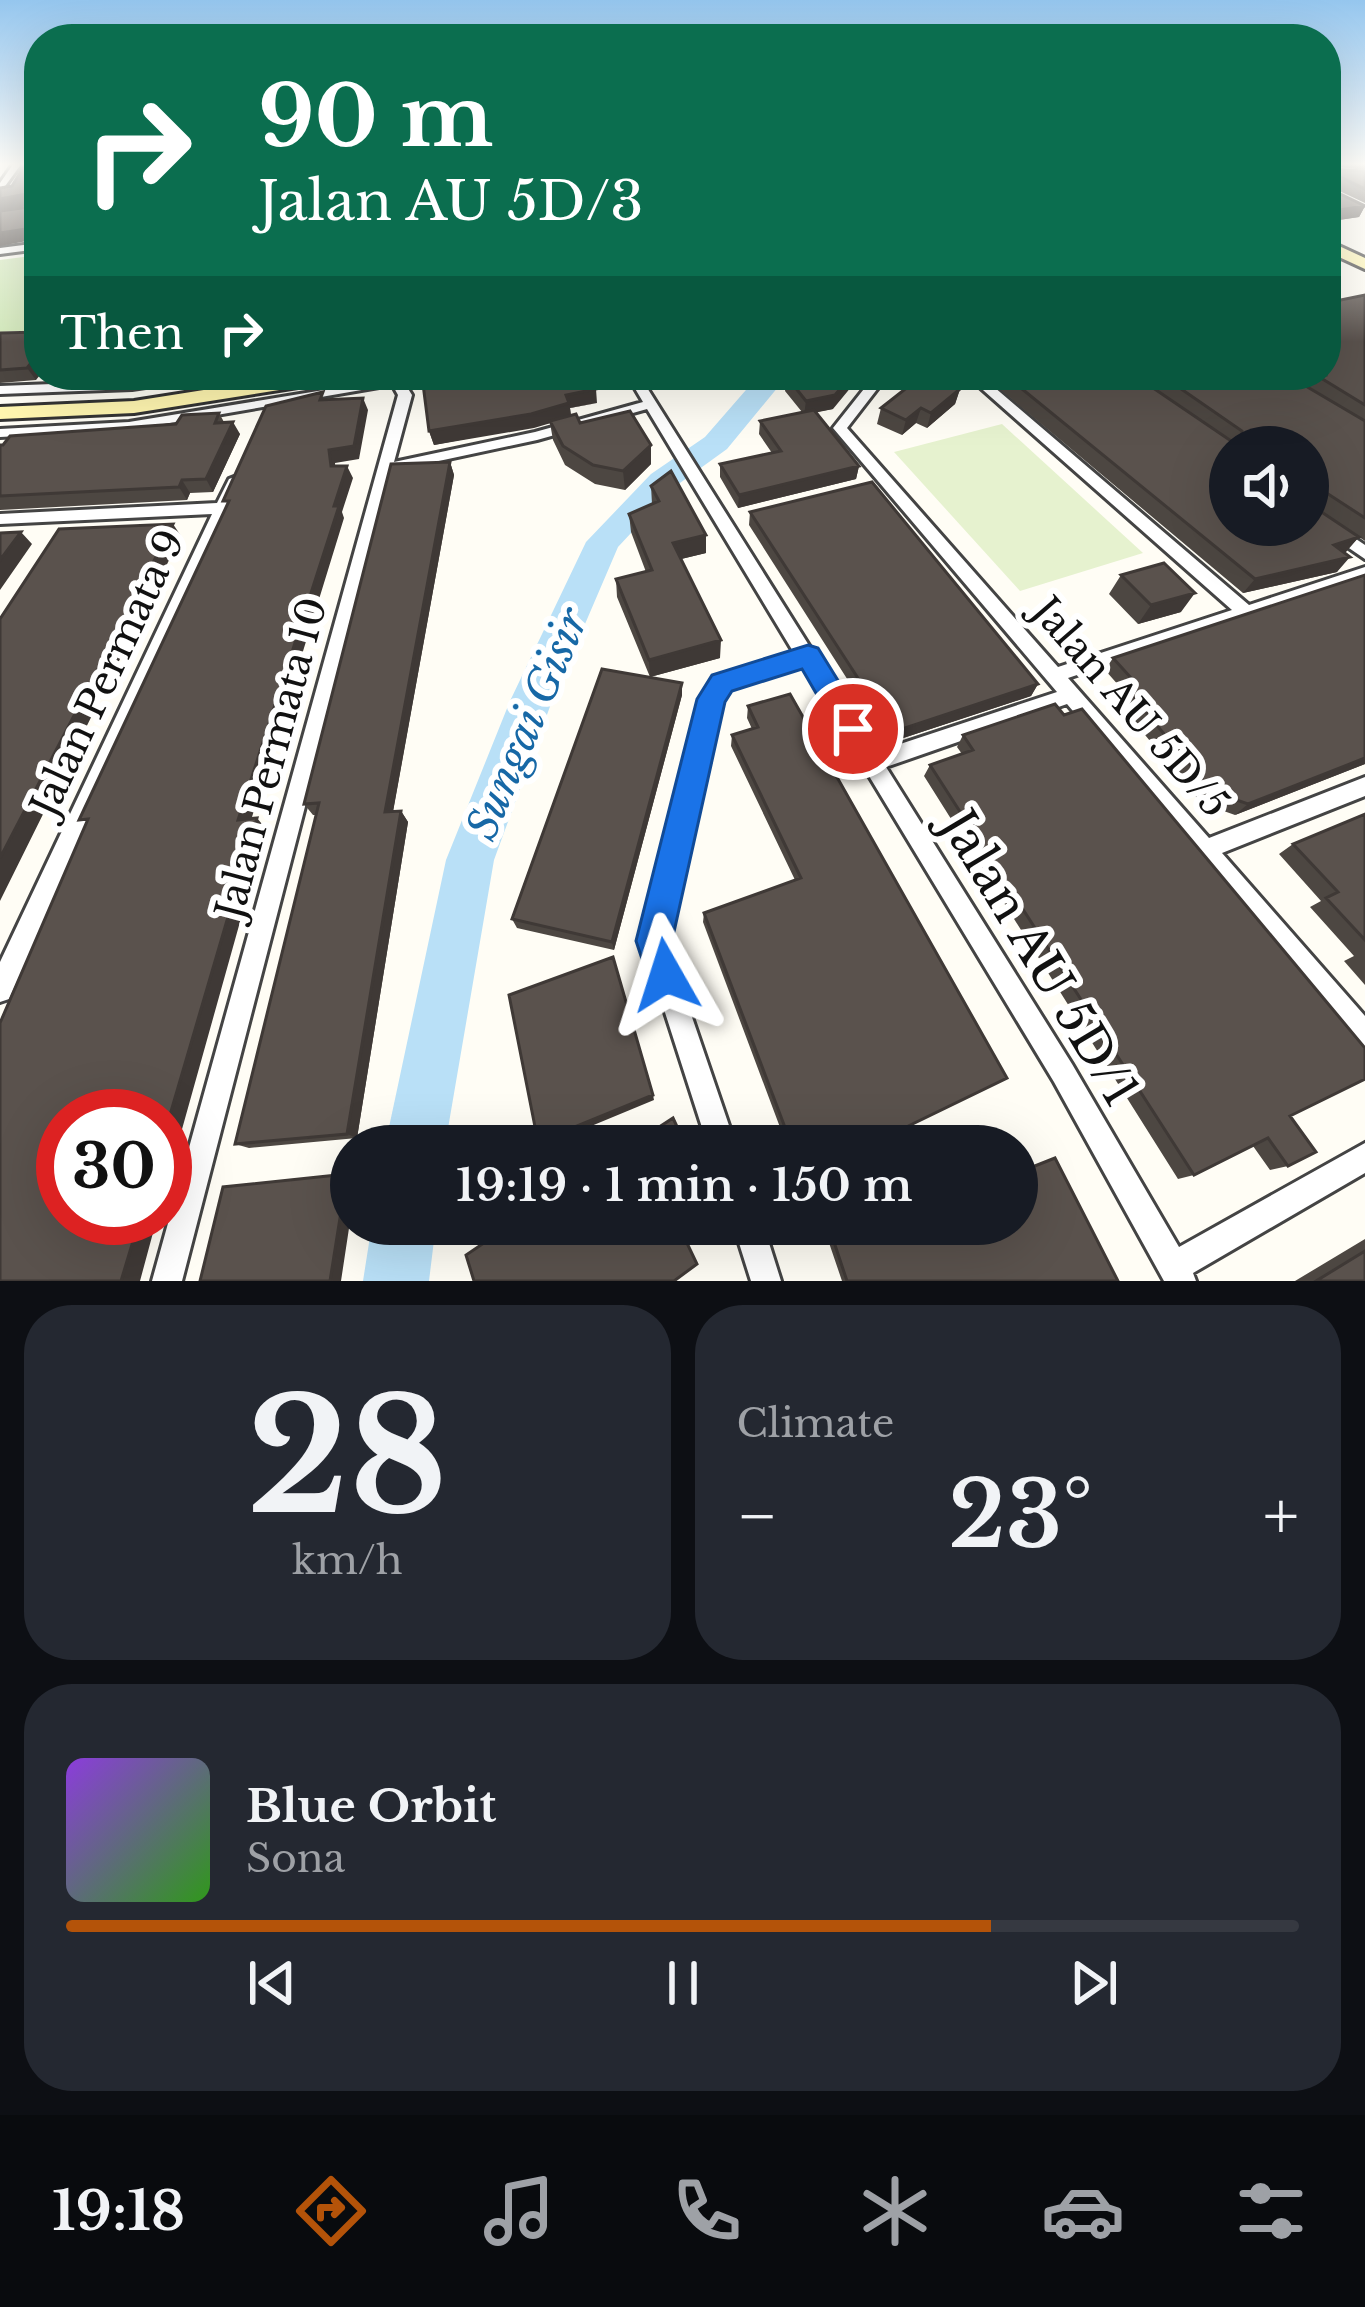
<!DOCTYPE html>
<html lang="en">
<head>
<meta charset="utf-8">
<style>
  :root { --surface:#171b24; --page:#242831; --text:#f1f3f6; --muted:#9ea1a6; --line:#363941; --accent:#b45309 }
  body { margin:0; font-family:"Libre Baskerville",serif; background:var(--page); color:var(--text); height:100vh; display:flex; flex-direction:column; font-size:45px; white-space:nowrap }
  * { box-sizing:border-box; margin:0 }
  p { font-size:39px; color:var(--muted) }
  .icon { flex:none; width:66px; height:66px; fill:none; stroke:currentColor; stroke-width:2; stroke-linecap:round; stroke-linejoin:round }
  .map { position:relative; height:1281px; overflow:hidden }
  .side { display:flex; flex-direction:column; gap:24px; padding:24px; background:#0d0f14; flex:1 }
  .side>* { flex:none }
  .top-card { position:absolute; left:24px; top:24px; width:1317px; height:366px; border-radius:48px; box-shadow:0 12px 48px #0002; background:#0b6e4f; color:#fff; overflow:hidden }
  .controls { position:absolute; left:1209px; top:426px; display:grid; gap:24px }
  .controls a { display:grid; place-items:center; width:120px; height:120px; border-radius:50%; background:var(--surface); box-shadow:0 12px 48px #0002; font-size:60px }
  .speed { position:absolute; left:36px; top:1089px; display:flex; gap:24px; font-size:60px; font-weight:700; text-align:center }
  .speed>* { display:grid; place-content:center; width:156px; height:156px; border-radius:50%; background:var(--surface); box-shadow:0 12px 48px #0002; line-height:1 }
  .speed .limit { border:18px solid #d22; background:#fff; color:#111 }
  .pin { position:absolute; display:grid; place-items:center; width:102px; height:102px; color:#fff; margin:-51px; border:6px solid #fff; border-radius:50%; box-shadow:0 3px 12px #0007 }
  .me { position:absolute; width:132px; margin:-66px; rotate:354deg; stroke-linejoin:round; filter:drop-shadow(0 0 9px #0008) }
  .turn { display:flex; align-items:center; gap:42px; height:252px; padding:0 36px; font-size:54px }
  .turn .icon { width:156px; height:156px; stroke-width:2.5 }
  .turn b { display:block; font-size:84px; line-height:102px }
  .then { display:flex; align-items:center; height:114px; padding:0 36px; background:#0003; gap:24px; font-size:45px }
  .big { font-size:90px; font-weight:600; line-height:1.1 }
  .side .tile { flex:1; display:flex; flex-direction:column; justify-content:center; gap:18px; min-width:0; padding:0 42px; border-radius:48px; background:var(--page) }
  .side .dial { align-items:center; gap:0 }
  .dial b { font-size:156px; line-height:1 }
  .song { display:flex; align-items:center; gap:36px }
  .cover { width:144px; height:144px; border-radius:18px; background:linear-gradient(135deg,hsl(270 70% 55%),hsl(110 70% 35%)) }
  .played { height:12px; border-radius:6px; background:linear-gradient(90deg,var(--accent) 75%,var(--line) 75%) }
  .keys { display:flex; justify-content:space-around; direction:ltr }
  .heat { display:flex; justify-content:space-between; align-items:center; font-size:66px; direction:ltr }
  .side .tiles { flex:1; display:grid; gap:24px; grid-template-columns:1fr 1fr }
  .tile:last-child { grid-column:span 2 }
  .trip { position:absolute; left:330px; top:1125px; width:708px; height:120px; border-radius:60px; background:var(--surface); box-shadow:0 12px 48px #0002; font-weight:600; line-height:120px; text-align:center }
  .menu { display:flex; height:192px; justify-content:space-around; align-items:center; background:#090b0e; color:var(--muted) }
  .menu .icon { width:84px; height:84px }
  .menu .on { color:var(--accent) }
  .menu b { font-size:54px; color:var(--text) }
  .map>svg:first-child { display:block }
  .green { fill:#d5ebbd }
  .pitch { fill:#e6f2cf }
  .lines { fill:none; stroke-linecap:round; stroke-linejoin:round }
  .river { fill:#b9e0f7; fill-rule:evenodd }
  .street-casing { stroke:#444; stroke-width:6 }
  .secondary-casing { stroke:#333; stroke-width:6 }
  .street { fill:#fff; fill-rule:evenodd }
  .secondary { fill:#fff6b0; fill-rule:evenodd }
  .wall { fill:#4d4742 }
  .shaded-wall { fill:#3f3936 }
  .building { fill:#5a524d; stroke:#3f3936; stroke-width:3 }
  .route { fill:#1a73e8; stroke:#114b97; stroke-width:3 }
  .labels { text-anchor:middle; stroke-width:12; stroke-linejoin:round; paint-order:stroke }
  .street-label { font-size:39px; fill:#111; stroke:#fff }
  .water-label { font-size:42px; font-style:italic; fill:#1768a6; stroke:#fff }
  .near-street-label { font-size:48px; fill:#111; stroke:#fff }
</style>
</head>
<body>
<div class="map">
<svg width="1365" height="1281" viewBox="0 0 1365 1281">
  <rect width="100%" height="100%" fill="#fffdf5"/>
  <path class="green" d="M39,255V330L0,332V260Z"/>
  <path class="pitch" d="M1002,424L1143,553L1020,591L894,452Z"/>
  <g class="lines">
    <path class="river" d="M759,375H788L727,449L673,488L618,547L552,701L494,860L445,1146H385L446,860L510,701L586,542L651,474L705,437Z
      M372,1224H436L429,1281H363Z"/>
    <g class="street-casing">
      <path id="street" d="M14,163H22L0,193V183Z
        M39,243V249L0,254V248Z
        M174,375H206L200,379L132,389L0,394V386L132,381Z
        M627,375H639L876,752L1057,692L833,428L875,375H888L847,428L1058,667L1232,610L966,375H980L1249,605L1365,567V579L1256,615L1254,619H1244L1068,678L1209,838L1365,777V796L1222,853L1365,1016V1048L1356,1044L1067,704L886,767L1072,1064L1179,1247L1365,1143V1173L1193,1273L1196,1281H1164L1054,1082L802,665L729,688L720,701L666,941L736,1146H708L642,941L704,693L715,678L794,653L647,409L537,440L392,471L182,1281H152L398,395L393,386L379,387L129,430L0,437V429L129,422L397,378L402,379L412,395L394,462L535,432L643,402Z
        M234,477L241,482L231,508L9,999L0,1002V962L212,514L0,524V514L217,503L229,479Z
        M1308,507L1365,545V559L1308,520Z
        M733,1224H763L781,1281H751Z"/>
    </g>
    <g class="secondary-casing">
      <path id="secondary" d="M1326,240L1365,258V269L1326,251Z
        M299,375H346L336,381L134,413L0,419V407L134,401Z"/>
    </g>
    <use href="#street" class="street"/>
    <use href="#secondary" class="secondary"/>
  </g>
  <path class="wall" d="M1326,163H1365V170L1330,166L1329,169L1365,171V203L1329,186L1330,189L1365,206L1359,217L1332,221L1326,218Z
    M1365,295V541L1359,537L1344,552L1337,572L1243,593L983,375H1326Z
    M38,332L36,380L0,383V333Z
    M663,375H717V380L671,389Z
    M909,375H955L960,389L955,404L927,428L916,423L902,435L877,424L881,408L912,384Z
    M787,377L833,409L816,412L859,466L856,479L738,508L720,477V464L772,453L759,434L760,421L802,412L785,391Z
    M597,403L570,408L571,415L651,464L625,490L595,484L565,465L553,440L550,423L434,445L429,431Z
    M219,413L224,422L240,434L213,492L190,493L187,500L0,510V445L176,424Z
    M450,462L454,475L393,811H401L408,822L357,1138L249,1148L235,1144L316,815H313L304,804Z
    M651,486L706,535V553L681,559L720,658L650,677L682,695L614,950L517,928L512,919L650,677L617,597L616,579L646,572L631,532L629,514L652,504Z
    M750,512L1038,684L1031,696L888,743L749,525Z
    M1121,575L1181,612L1138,624L1109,594Z
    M1365,575V764L1235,815L1201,803L1113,696L1120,687L1105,670L1113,658Z
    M748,706L1007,1078L870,1146H787L703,922L704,913L795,880L731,746L732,735L752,729L747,718Z
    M963,735L1290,1116L1288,1166L1270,1170L1253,1146L1194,1175L1178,1179L924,776L930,765L962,754L957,747Z
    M1365,814V985L1344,961L1354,956L1310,907L1321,901L1279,854L1293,844Z
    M844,1224L1118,1281H842L825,1231Z
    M1365,1239V1281H1295Z"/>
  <path class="shaded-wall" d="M32,193L39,204L0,211V199Z
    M1365,206L1359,217L1332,221L1339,210Z
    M32,227L38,239L0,246V233Z
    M39,353L40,375L36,380L27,368Z
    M77,375H111L79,378Z
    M677,375H717V380L671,389V376Z
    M852,375H861L833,409L804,415L806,401Z
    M596,389L597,403L570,408L571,417L534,428L434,445L429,431L566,395Z
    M960,389L955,404L927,428L931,413Z
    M363,398L368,410L359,459L335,463L336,479L331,466L329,450Z
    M921,408L916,423L902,435L906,420Z
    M233,422L240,434L213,492L206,479Z
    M651,445V464L625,490L623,471Z
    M450,462L454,475L391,823L385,812Z
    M347,466L353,478L342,512L344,518L248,830L238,820Z
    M859,466L856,479L738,508L739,495Z
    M182,480L190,493L187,500L179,487Z
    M173,524L181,536L0,901V858Z
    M21,532L32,544L0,590V560Z
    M706,535V553L673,561V543Z
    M1359,537L1346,552L1321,559L1334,545Z
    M1350,557L1337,572L1243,593L1255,579Z
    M1195,593L1181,612L1138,624L1151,605Z
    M721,640L720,658L650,677L649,660Z
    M682,683V695L614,950L612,942Z
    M1038,684L1031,696L888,743L893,732Z
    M1365,758V764L1235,815L1248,804Z
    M401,811L408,822L357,1138L347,1134Z
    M257,818L266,829L165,1190V1132Z
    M653,1095L654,1100L543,1146L538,1142Z
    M347,1174L351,1175V1215L341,1281H330Z
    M140,1218H157L140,1281H121Z"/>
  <path class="building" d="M26,163H39V227L0,233V211L36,206L32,193L0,199V188L12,186Z
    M1326,163H1330L1329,169L1365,171V189L1334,174L1328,178L1330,189L1365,206L1339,210L1326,204Z
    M1365,295V405L1316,375H1326V303Z
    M38,332L32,338H39V353L27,368L0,370V333Z
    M465,375H589L596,389L566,395L569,403L531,414L429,431L423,384L466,378Z
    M789,375H852L835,395L806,401L787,377Z
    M923,375H955L960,389L931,413L921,408L906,420L881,408Z
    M1005,375H1134L1240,447H1230V525H1308V447H1243L1242,431L1161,375H1287L1365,421V518L1319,488L1317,509L1359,537L1334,545L1350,557L1255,579Z
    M323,392L320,400L363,398L354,446L329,450L331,466H347L334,506H339L238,820L257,818L165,1132V1116H63V1218H140L121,1281H0V1023L88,819L79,820L229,501H223L266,406Z
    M814,410L859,466L739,495L720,464L781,451L760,421Z
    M630,411L651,445L623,471L593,465L563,446L550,421L576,414L580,423Z
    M219,413L215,423L233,422L206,479L182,480L179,487L0,496V445H3L10,436L176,424L182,415Z
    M450,462L385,812L401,811L347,1134L235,1144L319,803L304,804L391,464Z
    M671,471L706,535L673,543L721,640L649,660L616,579L652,570L629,514L659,501L651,486Z
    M872,482L1038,684L893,732L750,512Z
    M173,524L78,708L0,858V619L59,529Z
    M21,532L0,560V533Z
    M1164,563L1195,593L1151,605L1121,575Z
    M1365,575V758L1248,804L1213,792L1122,684L1133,680L1113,658Z
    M602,669L682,683L612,942L512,919Z
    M790,694L1007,1078L867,1146H792L704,913L801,878L732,735L758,727L748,706Z
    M1055,704L1064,715L1082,709L1365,1048V1079L1290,1116L1316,1152L1288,1166L1268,1138L1194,1175L930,765L973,750L963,735Z
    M1365,814V940L1326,898L1338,892L1293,844Z
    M613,957L653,1095L538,1142L509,995Z
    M673,1118L686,1146H630Z
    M1055,1158L1118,1281H847L830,1230L844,1224H1017V1173Z
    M347,1174L330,1281H200L223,1187Z
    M512,1224H700L702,1228L685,1239L697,1264L674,1281H474L466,1255Z
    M1365,1251V1281H1316Z"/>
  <linearGradient id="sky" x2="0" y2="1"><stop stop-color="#95c6ee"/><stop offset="0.48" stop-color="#fffefa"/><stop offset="1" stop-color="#fffefa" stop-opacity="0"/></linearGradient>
  <rect width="1365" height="342" fill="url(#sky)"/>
  <path class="route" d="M808,645L818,648L868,729L863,738H842L802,669L732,691L725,702L672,941L684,975L679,989L666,994L652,989L636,941L697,699L712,675Z"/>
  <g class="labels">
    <g class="street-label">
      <text transform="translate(107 673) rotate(-65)" y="14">Jalan Permata 9</text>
      <text transform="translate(1131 707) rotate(49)" y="14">Jalan AU 5D/5</text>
      <text transform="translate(271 758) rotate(-75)" y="14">Jalan Permata 10</text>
    </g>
    <g class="water-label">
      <text transform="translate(527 724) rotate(-67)" y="15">Sungai Gisir</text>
    </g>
    <g class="near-street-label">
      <text transform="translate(1040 958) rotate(59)" y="17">Jalan AU 5D/1</text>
    </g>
  </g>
</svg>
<div class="controls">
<a><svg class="icon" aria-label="sound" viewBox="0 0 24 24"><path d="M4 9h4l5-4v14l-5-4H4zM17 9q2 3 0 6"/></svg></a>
</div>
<div class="speed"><div class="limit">30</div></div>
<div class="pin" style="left:853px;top:729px;background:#d93025"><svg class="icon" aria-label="arrive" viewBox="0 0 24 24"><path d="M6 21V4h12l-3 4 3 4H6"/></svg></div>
<svg class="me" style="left:666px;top:975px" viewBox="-20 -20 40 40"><path d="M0-17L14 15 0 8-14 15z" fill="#1a73e8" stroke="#fff" stroke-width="4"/></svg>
<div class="trip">19:19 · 1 min · 150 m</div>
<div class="top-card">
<div class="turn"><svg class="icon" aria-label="right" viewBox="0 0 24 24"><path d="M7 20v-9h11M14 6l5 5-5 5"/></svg><div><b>90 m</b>Jalan AU 5D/3</div></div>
<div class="then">Then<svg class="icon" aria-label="right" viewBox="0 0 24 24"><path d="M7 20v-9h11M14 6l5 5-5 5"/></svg></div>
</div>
</div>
<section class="side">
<div class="tiles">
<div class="tile dial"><b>28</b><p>km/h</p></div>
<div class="tile"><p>Climate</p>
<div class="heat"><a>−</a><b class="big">23°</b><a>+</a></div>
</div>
<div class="tile">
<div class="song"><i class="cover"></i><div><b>Blue Orbit</b><p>Sona</p></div></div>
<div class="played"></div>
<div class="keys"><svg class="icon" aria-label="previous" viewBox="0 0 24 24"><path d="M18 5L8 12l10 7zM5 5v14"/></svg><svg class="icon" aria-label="pause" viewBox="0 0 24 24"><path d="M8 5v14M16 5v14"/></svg><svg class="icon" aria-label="next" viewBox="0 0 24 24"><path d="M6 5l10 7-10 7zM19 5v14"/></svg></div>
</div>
</div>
</section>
<nav class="menu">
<b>19:18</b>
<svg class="icon on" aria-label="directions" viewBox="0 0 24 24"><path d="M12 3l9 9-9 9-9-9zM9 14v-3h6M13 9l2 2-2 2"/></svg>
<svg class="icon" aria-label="music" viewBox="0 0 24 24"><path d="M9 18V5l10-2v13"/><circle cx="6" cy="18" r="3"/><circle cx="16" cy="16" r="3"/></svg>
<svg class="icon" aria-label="phone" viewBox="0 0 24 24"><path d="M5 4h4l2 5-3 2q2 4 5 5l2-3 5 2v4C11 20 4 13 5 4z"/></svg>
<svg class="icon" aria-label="climate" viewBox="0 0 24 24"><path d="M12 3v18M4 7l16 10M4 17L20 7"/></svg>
<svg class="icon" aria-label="car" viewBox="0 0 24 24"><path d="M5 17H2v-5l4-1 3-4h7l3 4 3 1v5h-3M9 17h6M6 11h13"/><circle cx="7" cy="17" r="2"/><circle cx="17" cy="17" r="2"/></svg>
<svg class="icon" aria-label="filters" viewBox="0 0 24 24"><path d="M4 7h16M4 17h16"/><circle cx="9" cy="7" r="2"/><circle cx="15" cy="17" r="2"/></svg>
</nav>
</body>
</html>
